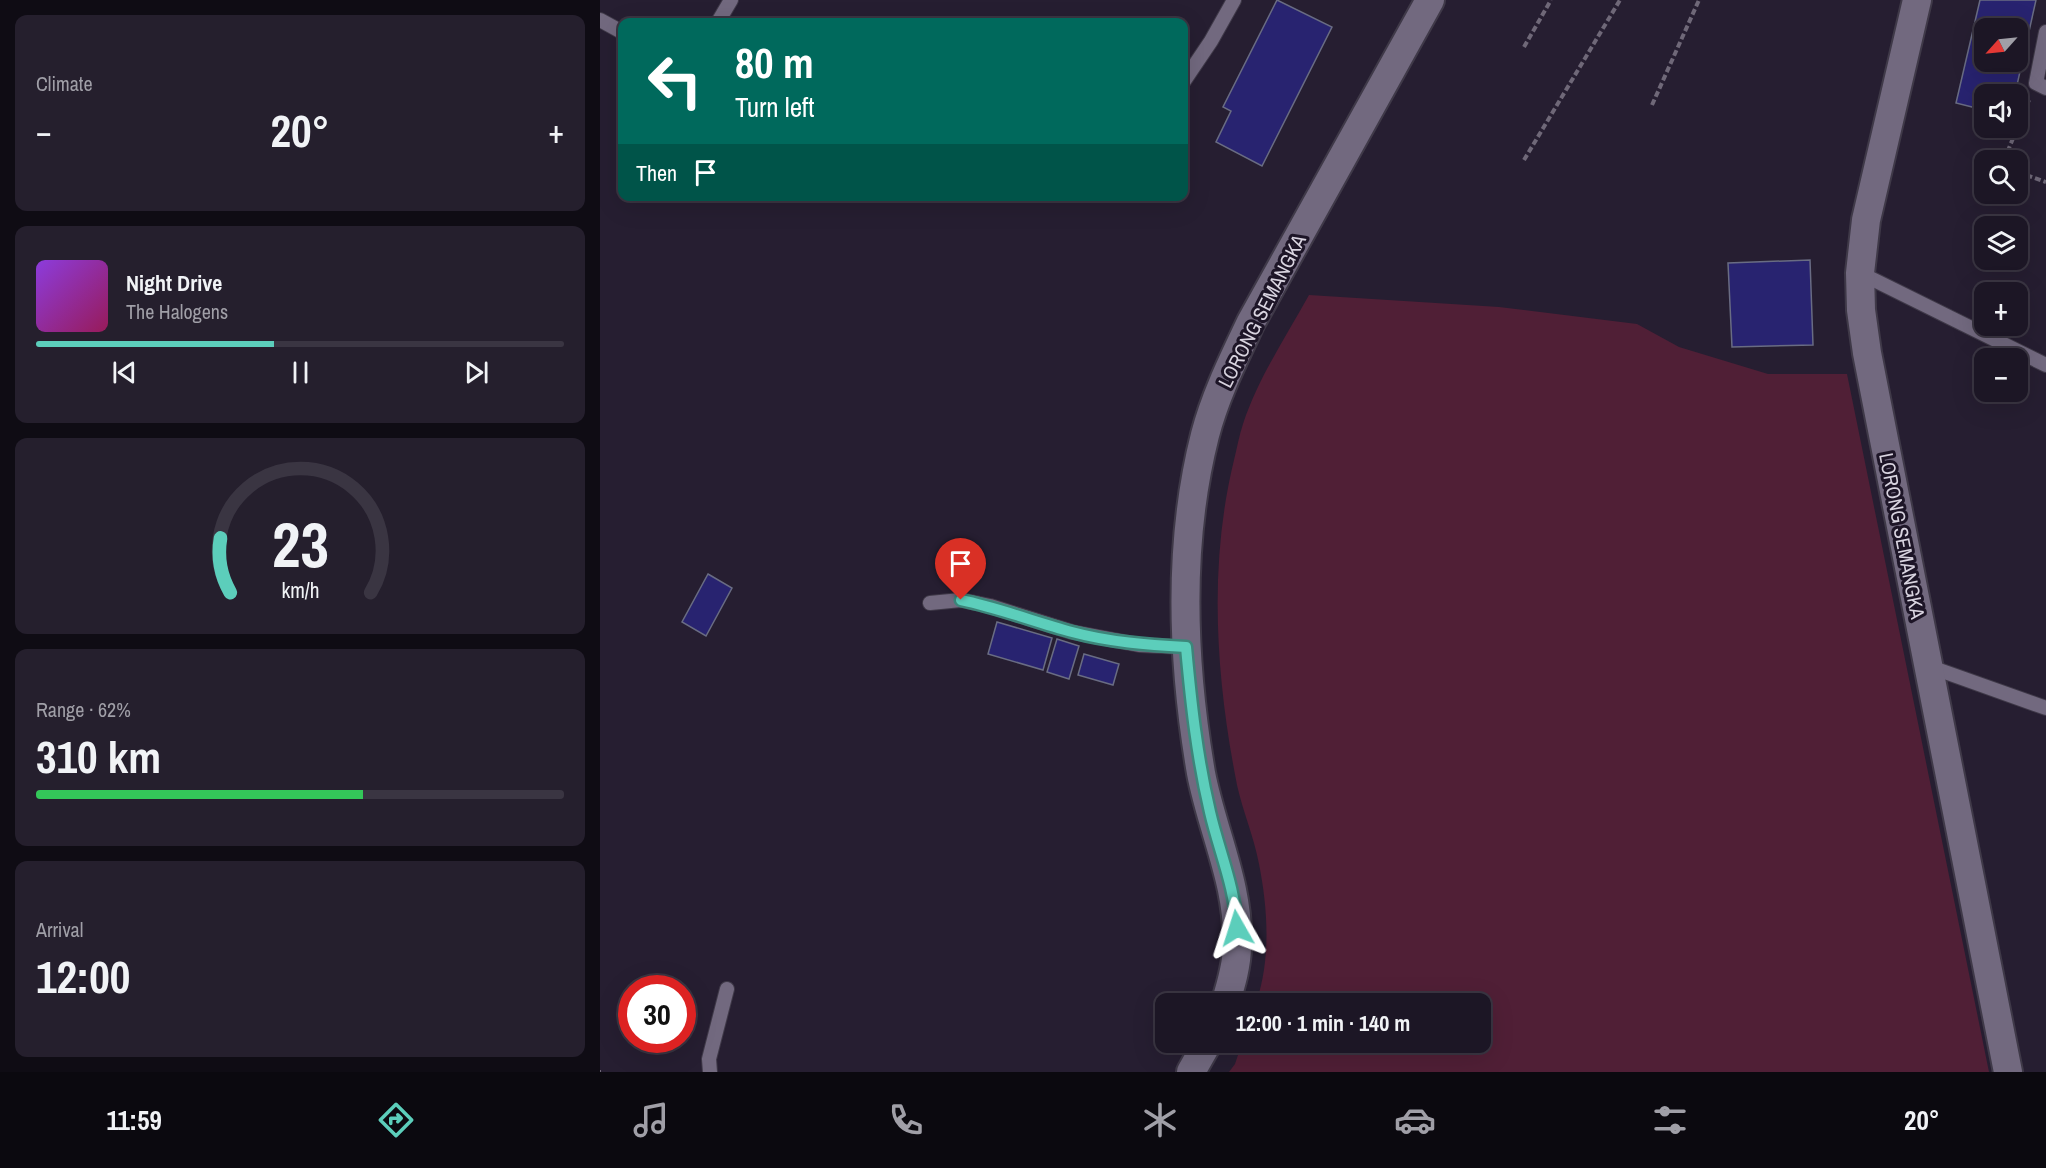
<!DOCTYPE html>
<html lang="en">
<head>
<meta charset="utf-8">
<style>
  :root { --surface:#1c1625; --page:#251f2d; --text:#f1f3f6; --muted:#a09fa7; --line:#3a3542; --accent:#5ccebb }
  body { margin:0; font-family:"Archivo Narrow",sans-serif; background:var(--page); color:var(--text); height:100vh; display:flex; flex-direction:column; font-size:22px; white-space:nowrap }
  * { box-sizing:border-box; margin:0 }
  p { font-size:20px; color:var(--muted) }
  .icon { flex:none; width:33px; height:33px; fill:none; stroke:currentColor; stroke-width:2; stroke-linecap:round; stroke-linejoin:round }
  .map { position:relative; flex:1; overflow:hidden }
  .panel { display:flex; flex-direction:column; gap:15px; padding:15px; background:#0f0c14; width:600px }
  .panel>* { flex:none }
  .guide { position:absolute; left:18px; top:18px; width:570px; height:183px; border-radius:12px; box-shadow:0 6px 24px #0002,0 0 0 2px var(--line); background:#00695c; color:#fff; overflow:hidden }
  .needle { width:39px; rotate:243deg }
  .controls { position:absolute; left:1374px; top:18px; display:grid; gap:12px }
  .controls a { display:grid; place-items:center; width:54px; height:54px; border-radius:12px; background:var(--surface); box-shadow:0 6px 24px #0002,0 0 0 2px var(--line); font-size:30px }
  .speed { position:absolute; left:18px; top:975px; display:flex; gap:12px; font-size:30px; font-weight:700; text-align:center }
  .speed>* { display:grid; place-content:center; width:78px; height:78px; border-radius:50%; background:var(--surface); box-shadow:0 6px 24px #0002,0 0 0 2px var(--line); line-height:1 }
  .speed .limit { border:9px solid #d22; background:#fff; color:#111 }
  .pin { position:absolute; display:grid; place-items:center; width:51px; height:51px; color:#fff; margin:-62px -26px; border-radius:50% 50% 50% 0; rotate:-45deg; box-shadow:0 0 6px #0007 }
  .pin .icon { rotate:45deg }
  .me { position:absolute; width:66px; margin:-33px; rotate:354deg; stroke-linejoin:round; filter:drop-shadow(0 0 4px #0008) }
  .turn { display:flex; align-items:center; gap:21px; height:126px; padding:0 18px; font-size:27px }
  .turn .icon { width:78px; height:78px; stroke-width:2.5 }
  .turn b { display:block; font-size:42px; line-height:51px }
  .then { display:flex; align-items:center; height:57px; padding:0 18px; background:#0003; gap:12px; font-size:22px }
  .big { font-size:45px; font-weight:700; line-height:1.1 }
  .panel .widget { flex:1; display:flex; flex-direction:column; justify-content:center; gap:9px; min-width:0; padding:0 21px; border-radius:12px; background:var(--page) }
  .panel .dial { align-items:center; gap:0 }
  .dial svg { height:156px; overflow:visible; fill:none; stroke:var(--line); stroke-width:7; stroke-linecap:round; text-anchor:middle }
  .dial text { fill:var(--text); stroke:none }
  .song { display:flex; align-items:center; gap:18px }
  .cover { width:72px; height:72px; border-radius:9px; background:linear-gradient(135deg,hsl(270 70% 55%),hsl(330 70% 35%)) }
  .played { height:6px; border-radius:3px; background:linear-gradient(90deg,var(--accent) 45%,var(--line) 45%) }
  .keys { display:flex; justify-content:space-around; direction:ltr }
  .heat { display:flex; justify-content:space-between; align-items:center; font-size:33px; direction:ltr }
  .charge { height:9px; border-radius:4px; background:linear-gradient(90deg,#34c759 62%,var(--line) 0) }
  .trip { position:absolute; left:555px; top:993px; width:336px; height:60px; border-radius:12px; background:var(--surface); box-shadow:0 6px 24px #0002,0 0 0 2px var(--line); font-weight:700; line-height:60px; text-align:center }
  .tab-bar { display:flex; height:96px; justify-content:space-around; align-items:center; background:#0b090f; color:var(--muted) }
  .tab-bar .icon { width:42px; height:42px }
  .tab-bar .current { color:var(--accent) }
  .tab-bar b { font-size:27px; color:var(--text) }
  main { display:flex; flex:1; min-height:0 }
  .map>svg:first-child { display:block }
  .green { fill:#501f36 }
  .building { fill:#282370; stroke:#696c83; stroke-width:1.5; fill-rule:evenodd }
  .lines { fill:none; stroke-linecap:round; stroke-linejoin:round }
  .service-casing { stroke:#3f3948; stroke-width:16 }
  .minor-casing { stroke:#3f3948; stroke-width:32 }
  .path { stroke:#6f6878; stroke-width:4; stroke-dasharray:6 3; stroke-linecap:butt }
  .service { stroke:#72697f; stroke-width:14 }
  .minor { stroke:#72697f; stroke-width:28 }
  .route-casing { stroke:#3c867a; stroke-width:15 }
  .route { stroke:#5ccebb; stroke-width:10 }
  .labels { text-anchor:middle; stroke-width:6; stroke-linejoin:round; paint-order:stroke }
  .street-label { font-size:20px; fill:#d9d4e0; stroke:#1d1527 }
</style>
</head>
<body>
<main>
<section class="panel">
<div class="widget"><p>Climate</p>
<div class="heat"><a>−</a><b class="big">20°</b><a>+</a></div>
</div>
<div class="widget">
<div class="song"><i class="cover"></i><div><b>Night Drive</b><p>The Halogens</p></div></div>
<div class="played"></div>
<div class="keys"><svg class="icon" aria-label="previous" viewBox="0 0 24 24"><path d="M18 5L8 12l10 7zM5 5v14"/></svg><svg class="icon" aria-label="pause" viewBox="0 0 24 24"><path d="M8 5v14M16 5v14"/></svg><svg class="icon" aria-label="next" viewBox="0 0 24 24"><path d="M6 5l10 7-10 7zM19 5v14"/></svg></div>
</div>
<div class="widget dial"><svg viewBox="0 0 100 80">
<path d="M14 69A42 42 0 1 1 86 69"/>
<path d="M14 69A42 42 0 0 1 9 41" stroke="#5ccebb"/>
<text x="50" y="56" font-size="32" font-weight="700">23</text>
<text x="50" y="72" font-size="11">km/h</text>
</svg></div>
<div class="widget"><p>Range · 62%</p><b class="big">310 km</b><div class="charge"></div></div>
<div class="widget"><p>Arrival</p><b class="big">12:00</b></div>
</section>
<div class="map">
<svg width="1446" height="1072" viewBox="0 0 1446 1072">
  <rect width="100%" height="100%" fill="#261e31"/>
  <path class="green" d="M709,295L899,307L1037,324L1079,347L1168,374H1247L1389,1072H629L635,1064L642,1043L880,1042V1004L656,1003C671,960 668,909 659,864C654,837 643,812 637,785C616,678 608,566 634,460C637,448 639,436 643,424C658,378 686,337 709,295Z"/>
  <path class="building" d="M677,0L732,27L662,166L616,142L631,111L623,107Z
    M1380,0H1436L1415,94H1384V110L1356,103ZM1384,28H1418V62H1384Z
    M1210,260L1213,345L1132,347L1128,263Z
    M108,574L132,588L106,636L82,622Z
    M397,622L452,638L443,670L388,654Z
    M457,639L479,646L469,679L447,672Z
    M484,654L519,664L513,685L478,675Z"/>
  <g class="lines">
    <g class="service-casing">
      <path id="service" d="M0,20L22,32
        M118,22L131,0
        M1446,32L1436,83L1446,88
        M584,81L611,41L634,0
        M1260,273L1446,365
        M330,603L361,600L390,606L472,632L540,645L586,647
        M1328,666L1446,708
        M110,1072L109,1059L127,989"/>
    </g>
    <g class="minor-casing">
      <path id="minor" d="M1317,0L1266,220L1260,273L1261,310L1267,353L1408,1072
        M625,1004C631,985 637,965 637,946C640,886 612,831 601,773C582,662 577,545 605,435C615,396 634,358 651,322L830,0
        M591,1072L608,1042"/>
    </g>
    <path class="path" d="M924,47L951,0
      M1052,105L1099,0
      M924,160L1020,0
      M1404,160L1429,100
      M1418,172L1446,182
      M0,1072H1"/>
    <use href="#service" class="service"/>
    <use href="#minor" class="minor"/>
  </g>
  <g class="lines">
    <g class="route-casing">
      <path id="route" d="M361,600C399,608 435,622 472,632C509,642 548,645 586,647C591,702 597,757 610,812C619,851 635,887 637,928"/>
    </g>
    <use href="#route" class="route"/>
  </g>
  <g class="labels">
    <g class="street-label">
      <text transform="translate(662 311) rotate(-63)" y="7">LORONG SEMANGKA</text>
      <text transform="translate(1302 536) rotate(79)" y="7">LORONG SEMANGKA</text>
    </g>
  </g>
</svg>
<div class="controls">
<a><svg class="needle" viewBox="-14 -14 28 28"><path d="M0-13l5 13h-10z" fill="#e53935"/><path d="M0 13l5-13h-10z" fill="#a09fa7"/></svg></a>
<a><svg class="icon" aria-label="sound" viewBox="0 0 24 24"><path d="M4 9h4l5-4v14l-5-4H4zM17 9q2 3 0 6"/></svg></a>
<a><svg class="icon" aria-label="search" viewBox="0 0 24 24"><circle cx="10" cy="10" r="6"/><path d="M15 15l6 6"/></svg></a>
<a><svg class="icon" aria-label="layers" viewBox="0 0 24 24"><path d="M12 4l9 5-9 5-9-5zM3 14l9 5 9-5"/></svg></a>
<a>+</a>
<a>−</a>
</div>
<div class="speed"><div class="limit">30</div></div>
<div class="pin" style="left:361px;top:600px;background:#d93025"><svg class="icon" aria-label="arrive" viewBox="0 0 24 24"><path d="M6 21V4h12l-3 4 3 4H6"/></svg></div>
<svg class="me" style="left:637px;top:928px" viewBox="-20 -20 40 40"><path d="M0-17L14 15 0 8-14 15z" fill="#5ccebb" stroke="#fff" stroke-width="4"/></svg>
<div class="trip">12:00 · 1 min · 140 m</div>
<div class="guide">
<div class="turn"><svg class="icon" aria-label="left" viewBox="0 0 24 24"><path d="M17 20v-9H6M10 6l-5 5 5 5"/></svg><div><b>80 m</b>Turn left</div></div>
<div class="then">Then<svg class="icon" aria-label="arrive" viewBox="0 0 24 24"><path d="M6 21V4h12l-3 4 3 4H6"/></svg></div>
</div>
</div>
</main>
<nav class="tab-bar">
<b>11:59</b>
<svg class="icon current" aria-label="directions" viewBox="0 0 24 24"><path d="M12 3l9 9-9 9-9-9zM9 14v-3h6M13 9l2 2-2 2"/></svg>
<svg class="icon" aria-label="music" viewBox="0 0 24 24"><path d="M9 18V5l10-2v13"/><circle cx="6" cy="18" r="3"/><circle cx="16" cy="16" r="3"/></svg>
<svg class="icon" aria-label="phone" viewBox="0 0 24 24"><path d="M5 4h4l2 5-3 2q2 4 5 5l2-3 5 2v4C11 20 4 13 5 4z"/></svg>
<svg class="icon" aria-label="climate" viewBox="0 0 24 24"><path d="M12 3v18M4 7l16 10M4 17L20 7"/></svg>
<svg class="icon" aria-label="car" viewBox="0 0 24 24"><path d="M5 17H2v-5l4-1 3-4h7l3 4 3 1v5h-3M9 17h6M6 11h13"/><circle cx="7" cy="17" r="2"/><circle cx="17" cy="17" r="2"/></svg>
<svg class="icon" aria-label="filters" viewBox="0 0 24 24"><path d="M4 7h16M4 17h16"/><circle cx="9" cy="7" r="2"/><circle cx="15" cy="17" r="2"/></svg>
<b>20°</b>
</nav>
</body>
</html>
